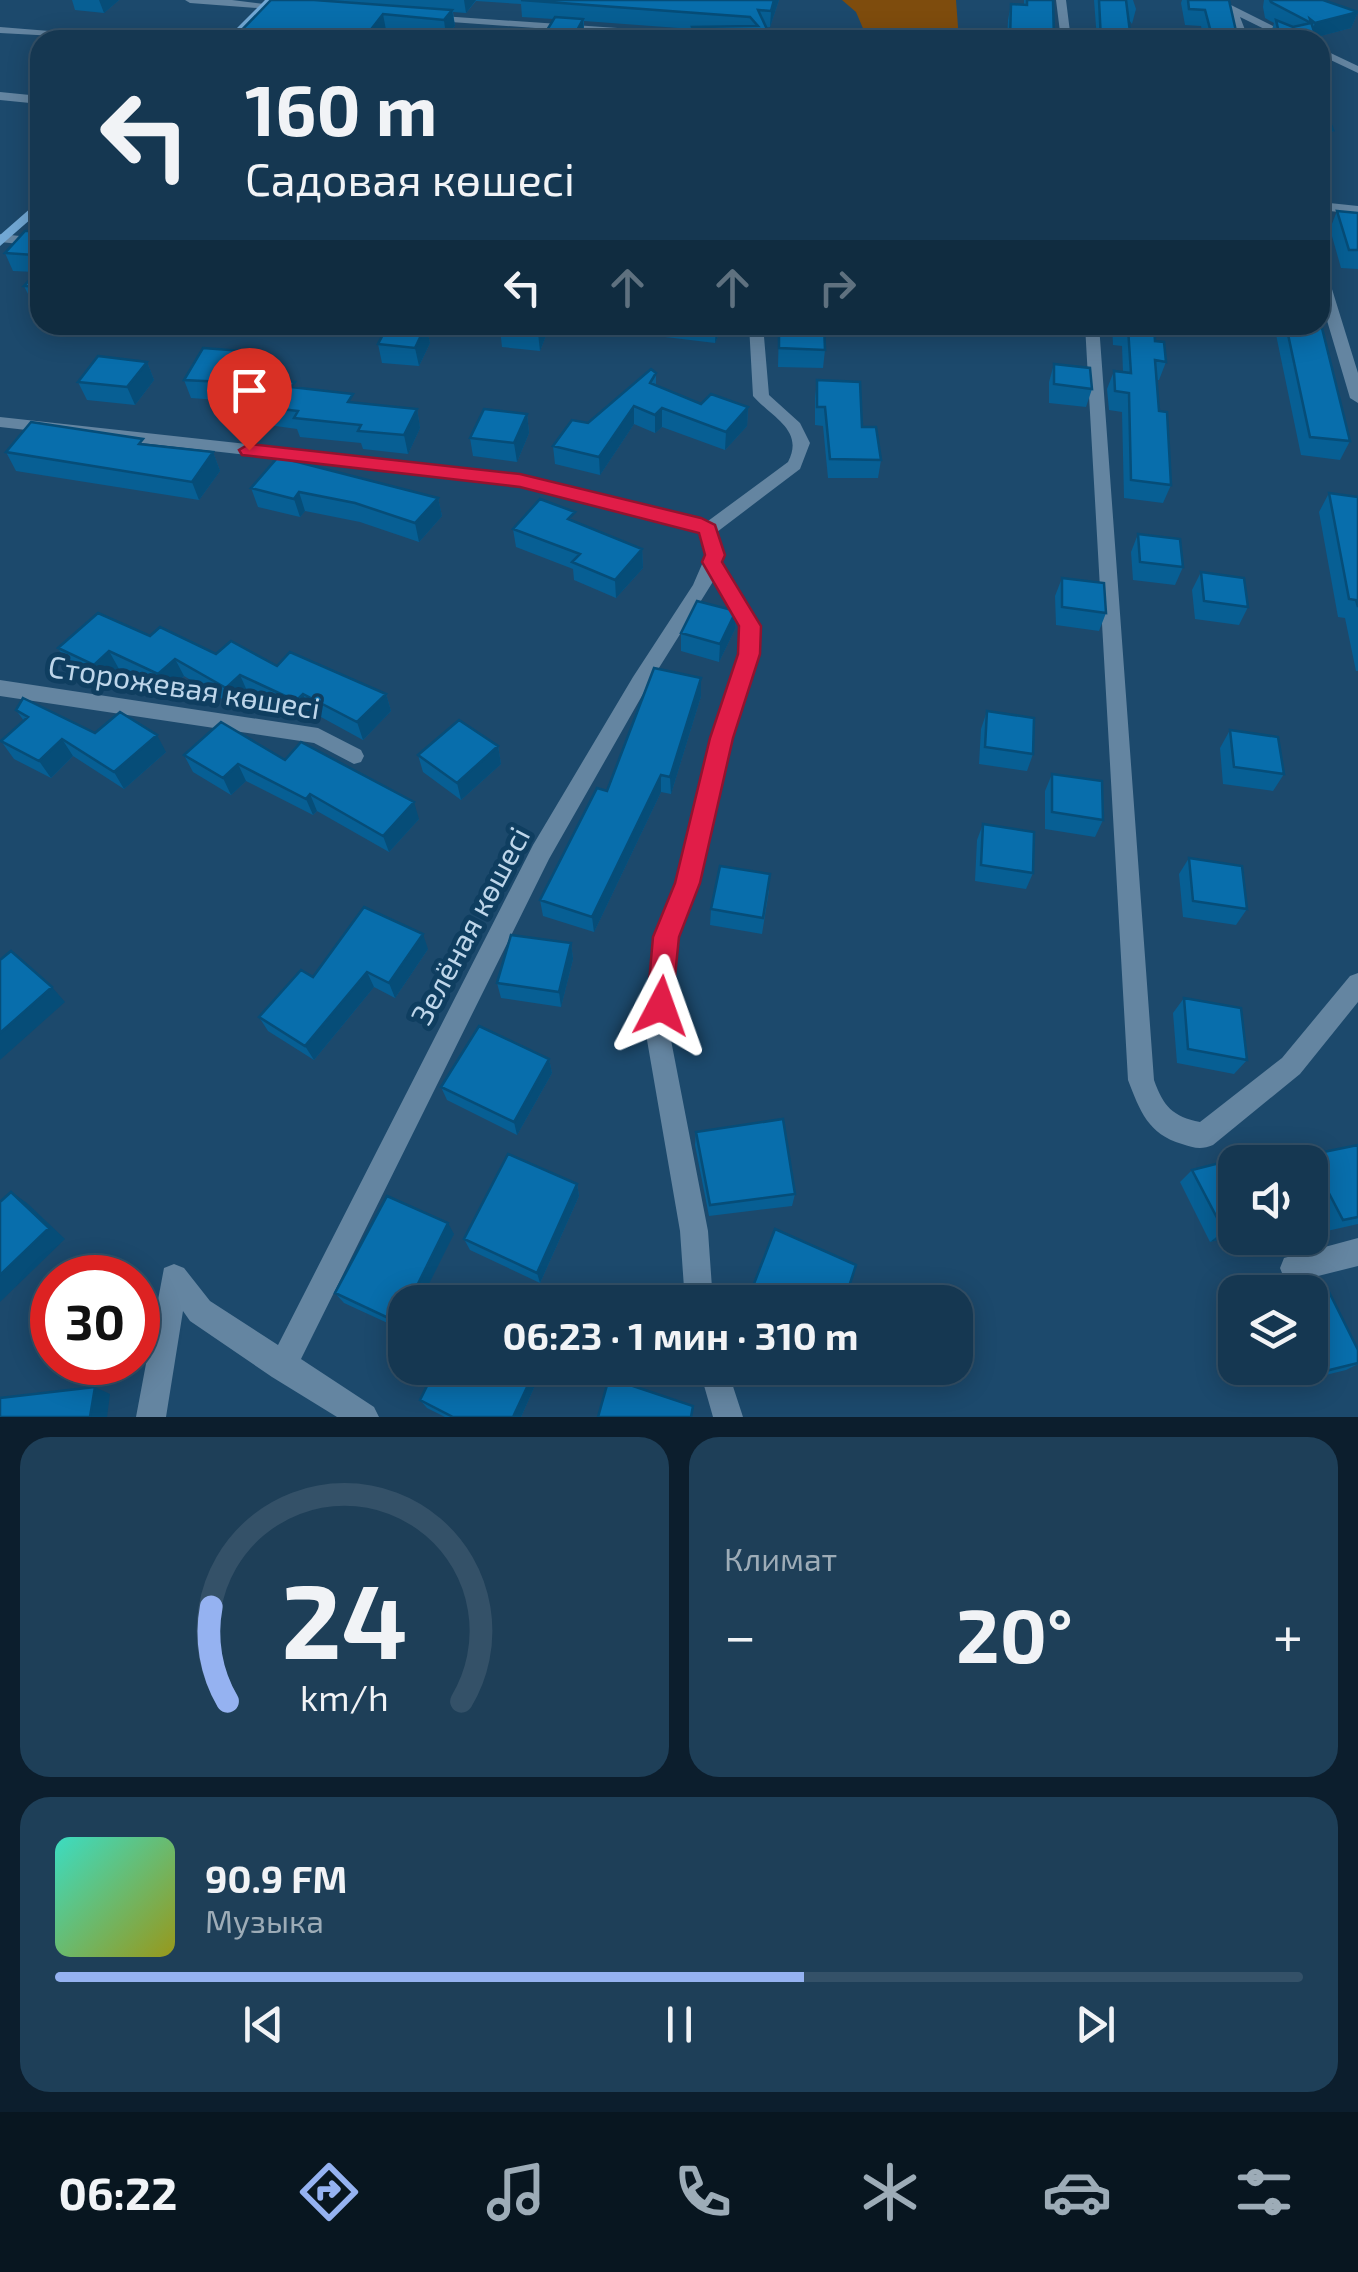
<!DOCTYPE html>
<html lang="ru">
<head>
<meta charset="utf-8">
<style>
  :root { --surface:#153751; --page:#1e3f58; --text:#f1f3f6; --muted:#9dacb7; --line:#345168; --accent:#95b2f1 }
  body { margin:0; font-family:"Exo 2",sans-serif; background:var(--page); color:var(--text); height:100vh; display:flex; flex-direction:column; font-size:38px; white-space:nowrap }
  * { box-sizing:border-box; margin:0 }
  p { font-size:32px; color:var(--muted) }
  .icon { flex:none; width:55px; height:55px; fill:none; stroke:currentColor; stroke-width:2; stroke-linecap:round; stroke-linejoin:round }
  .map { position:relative; height:1417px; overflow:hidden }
  .details { display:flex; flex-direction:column; gap:20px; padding:20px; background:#0c1e2d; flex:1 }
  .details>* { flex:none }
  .top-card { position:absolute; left:30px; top:30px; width:1300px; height:305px; border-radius:30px; box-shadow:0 5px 25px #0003,0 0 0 2px var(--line); background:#153751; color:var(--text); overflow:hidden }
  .tools { position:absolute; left:1218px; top:1145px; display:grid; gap:20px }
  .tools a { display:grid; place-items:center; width:110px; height:110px; border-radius:20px; background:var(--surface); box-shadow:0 5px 25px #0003,0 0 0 2px var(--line); font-size:50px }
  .speed { position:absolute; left:30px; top:1255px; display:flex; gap:20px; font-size:50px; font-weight:700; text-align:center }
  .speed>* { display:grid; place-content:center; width:130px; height:130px; border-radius:50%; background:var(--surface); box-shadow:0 5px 25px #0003,0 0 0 2px var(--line); line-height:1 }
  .speed .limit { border:15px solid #d22; background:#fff; color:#111 }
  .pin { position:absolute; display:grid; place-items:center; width:85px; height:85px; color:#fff; margin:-102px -42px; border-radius:50% 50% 50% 0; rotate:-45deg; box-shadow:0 0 10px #0007 }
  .pin .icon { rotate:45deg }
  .me { position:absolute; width:110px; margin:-55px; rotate:4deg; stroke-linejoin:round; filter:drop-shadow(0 0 8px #0008) }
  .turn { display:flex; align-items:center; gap:35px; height:210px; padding:0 50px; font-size:45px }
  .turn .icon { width:130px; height:130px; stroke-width:2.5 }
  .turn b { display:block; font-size:70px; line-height:85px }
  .lanes { display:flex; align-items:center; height:95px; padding:0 50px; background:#0003; justify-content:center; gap:50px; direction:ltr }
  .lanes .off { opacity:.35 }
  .big { font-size:75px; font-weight:700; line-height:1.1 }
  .details .widget { flex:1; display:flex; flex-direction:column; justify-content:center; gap:15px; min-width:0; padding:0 35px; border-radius:30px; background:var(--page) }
  .details .dial { align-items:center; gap:0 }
  .dial svg { height:260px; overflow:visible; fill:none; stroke:var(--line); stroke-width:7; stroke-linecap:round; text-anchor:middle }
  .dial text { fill:var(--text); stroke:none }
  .song { display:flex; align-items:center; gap:30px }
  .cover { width:120px; height:120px; border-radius:15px; background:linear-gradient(135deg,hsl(170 70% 55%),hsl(60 70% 35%)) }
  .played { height:10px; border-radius:5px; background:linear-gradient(90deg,var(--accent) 60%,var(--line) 60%) }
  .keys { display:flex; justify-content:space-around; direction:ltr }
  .heat { display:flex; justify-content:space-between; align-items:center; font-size:55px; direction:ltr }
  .details .tiles { flex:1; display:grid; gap:20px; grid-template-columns:1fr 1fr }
  .widget:last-child { grid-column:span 2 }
  .trip { position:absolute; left:388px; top:1285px; width:585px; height:100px; border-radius:30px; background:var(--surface); box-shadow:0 5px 25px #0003,0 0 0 2px var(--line); font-weight:700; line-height:100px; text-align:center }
  .menu { display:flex; height:160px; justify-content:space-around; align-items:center; background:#081620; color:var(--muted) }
  .menu .icon { width:70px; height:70px }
  .menu .selected { color:var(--accent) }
  .menu b { font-size:45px; color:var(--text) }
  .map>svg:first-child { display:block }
  .green { fill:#7e4c0d }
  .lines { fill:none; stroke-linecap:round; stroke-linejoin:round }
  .street { fill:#6485a1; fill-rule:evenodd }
  .secondary { fill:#72a8d4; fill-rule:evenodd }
  .wall { fill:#075f94 }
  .shaded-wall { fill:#064d78 }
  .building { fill:#086eac; stroke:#064d78; stroke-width:2.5 }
  .route { fill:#e11d48; stroke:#92132f; stroke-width:2.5 }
  .labels { text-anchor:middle; stroke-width:10; stroke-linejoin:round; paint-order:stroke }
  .street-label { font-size:30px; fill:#bed6ea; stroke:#0f3e60 }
</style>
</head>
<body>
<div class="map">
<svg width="1358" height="1417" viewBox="0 0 1358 1417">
  <rect width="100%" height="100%" fill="#1c496c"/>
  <path class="green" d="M842,0H956L959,40H868L856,12Z"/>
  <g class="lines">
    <path class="street" d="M185,0H232L288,7L283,10L190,3Z
      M1056,0H1066L1071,40H1061Z
      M1208,0H1221L1301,40H1287L1240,17L1249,40H1239L1226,10Z
      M427,15L749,37L754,40H701L423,20L422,18Z
      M0,27L124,37L129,40L0,33Z
      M1320,48L1358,66V73L1320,55Z
      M0,92L40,96V104L0,100Z
      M1320,202L1358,206V214L1320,210Z
      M0,234L40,238V246L0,242Z
      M1320,269L1327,273L1358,373V403L1350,398L1320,297Z
      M749,325H763L769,395L800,423L810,443L800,469L717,532L724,555L721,562L759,626V654L731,738L699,883L678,937L671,1040L708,1231L713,1302H685L680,1231L647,1040L654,937L677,883L711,738L739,654L741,626L714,580L647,687L549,859L301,1359L374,1407L379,1417H337L272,1377L190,1321L183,1311L166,1417H136L164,1268L174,1264L184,1268L210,1301L278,1345L533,845L633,677L693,585L706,555L700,533L695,529L520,486L0,427V417L520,474L708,521L788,462C805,430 771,417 753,396Z
      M1085,325H1099L1154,1080C1163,1106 1173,1117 1200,1122L1282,1058L1350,976L1358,973V1002L1300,1074L1213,1145C1202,1150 1193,1148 1182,1144C1148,1134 1140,1111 1128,1080Z
      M0,680L318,728L361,750L364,756L361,762L354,764L314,743L0,696Z
      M1358,1238V1266L1294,1282L1284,1278L1280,1268L1284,1258Z
      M699,1368H727L743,1417H713Z"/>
    <path class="secondary" d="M265,0H276L236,40H225Z
      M40,200V211L0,246V235Z"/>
  </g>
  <path class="wall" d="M72,0H119L104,13L75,10Z
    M271,0H779L770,27L696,40H692V29L584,21V35L553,19L522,17L521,4L476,1L466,13L453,12L455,26L446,36L386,30L378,40H232Z
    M1024,0H1053L1054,40H1007L1008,20L1011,4H1024Z
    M1094,0H1133L1136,9L1132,24L1129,20L1131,40H1097Z
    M1182,0H1229L1238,40H1204L1201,26L1185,25L1181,3Z
    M1264,0H1323L1358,12L1351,28L1316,37L1317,40H1271L1270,36L1274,23L1265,18L1263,7Z
    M1320,95L1333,130L1326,146H1320Z
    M1337,211L1358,213V269L1341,268L1330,229Z
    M40,214V304H33L24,286L36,272L13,271L5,253L35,231Z
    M426,325L430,343L419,366L382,363L378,344Z
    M493,325H550L540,351L502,347L500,329L501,326Z
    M565,325H723L715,343Z
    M779,325L825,350L823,368L778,367Z
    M1112,325H1154L1155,341L1166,362L1159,380H1157L1159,411L1171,485L1163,503L1124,498L1122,412L1109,410L1107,389L1114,371L1123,372L1122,346L1113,345Z
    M1274,325H1320L1350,441L1340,460L1301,455Z
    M243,351L249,369L231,401L191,398L184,380Z
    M147,362L154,380L135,405L87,400L78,382Z
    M1054,364L1092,389L1086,407L1049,403V382Z
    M656,373V386L701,404L748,407L747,426L725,450L662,427L655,433L634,424L600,475L555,464L553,446L588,423Z
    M817,380L881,460L878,478H828L823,426L815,425V398Z
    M296,388L355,403L417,409L420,428L408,454L363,449L361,443L300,437L297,429L239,421L232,403Z
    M527,414L529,433L517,462L473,456L470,438Z
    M6,452H213L220,471L199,500L16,471Z
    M251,488L438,498L442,516L419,542L360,522L305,511L300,517L258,507Z
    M1329,493L1358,497V671H1356L1345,618L1338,617L1319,512Z
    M576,523L642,549L643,568L616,598L574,580L573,569L516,547L513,529Z
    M1138,534L1183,567L1175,585L1133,580L1131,552Z
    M1201,572L1248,607L1239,625L1195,619L1192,590Z
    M1062,578L1106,613L1099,631L1056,625L1055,596Z
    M736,611L735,629L719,662L681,651V633Z
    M150,636L216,654L277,666L386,694L391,711L363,740L310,711L303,719L248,693L234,706L184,676L168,692L119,669L105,683L69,666L58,648Z
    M701,678V696L671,794L661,792L594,932L543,916L540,900L607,791Z
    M16,710L95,733L166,752L124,789L73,756L51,778L14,759L1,741L24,721Z
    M987,711L1033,754L1027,771L979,764L981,729Z
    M1230,730L1284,774L1273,791L1223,784L1220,748Z
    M498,746L501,764L461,800L423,772L418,755Z
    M184,755L285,760L419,819L389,852L317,811L313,815L246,781L231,795L193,772Z
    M1052,774L1103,820L1095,837L1045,829V791Z
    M983,824L1033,873L1026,889L975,881L977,840Z
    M1189,858L1247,909L1236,925L1183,917L1179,874Z
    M769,890L762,934L710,925L711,909Z
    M571,943L573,959L561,1007L501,998L497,983Z
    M428,949L395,998L374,987L314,1060L268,1031L259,1017L313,977Z
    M1184,998L1247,1060L1234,1074L1177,1063L1173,1013Z
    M549,1059L552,1073L517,1135L447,1100L441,1087Z
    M696,1132L795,1194L792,1206L709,1216L695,1145Z
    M1358,1145V1224L1327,1231L1310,1198V1162H1300L1309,1155Z
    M1235,1162V1235L1210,1242L1180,1182L1192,1170Z
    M577,1184L579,1196L540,1283L470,1250L464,1239Z
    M454,1234L405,1302V1331L344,1303L335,1293Z
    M1358,1350V1364L1346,1370L1277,1387L1268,1368H1310Z
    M540,1374L521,1417H445L427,1408L420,1400Z"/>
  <path class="shaded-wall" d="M99,0H119L104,13Z
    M464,0H476L466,13Z
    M774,0H779L770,27L771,11Z
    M452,10L455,26L446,36L444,20Z
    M1358,12L1351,28L1309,39L1315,23Z
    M383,14L386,30L378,40H370L369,32Z
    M583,19L584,35L582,40H572Z
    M331,30L333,40H322Z
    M40,248V268L34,255Z
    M426,325L430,343L419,366L415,348Z
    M541,325H550L540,351L538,333Z
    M716,325H723L715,343Z
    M243,351L249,369L231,401L224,382Z
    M147,362L154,380L135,405L127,387Z
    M634,406V424L600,475L599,457Z
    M748,407L747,426L725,450L726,432Z
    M662,408V427L655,433V415Z
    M417,409L420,428L408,454L404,435Z
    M527,414L529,433L517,462L514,443Z
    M213,452L220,471L199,500L192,482Z
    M299,492L305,511L300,517L294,499Z
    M438,498L442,516L419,542L415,523Z
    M642,549L643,568L616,598L615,580Z
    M736,611L735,629L719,662L720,644Z
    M109,651L119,669L105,683L94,665Z
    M175,659L184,676L168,692L158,674Z
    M240,675L248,693L234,706L226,688Z
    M701,678V696L671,794L670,777Z
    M303,694L310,711L303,719L296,701Z
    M386,694L391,711L363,740L357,722Z
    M157,735L166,752L124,789L114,772Z
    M62,739L73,756L51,778L39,761Z
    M498,746L501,764L461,800L457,783Z
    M238,764L246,781L231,795L223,778Z
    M661,775V792L594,932L592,917Z
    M310,794L317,811L313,815L306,799Z
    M414,802L419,819L389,852L383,836Z
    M423,934L428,949L395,998L389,983Z
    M571,943L573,959L561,1007L559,992Z
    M367,972L374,987L314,1060L305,1046Z
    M52,987L65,1002L0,1060V1033Z
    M549,1059L552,1073L517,1135L514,1122Z
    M577,1184L579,1196L540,1283L537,1273Z
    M11,1192L27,1203L65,1239L0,1302V1275Z
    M448,1223L454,1234L420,1302H409Z
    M1235,1228V1235L1210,1242L1224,1231Z
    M405,1310V1331L399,1323Z
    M536,1368H537L540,1374L521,1417H513Z
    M95,1387L110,1394L107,1417H90Z"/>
  <path class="building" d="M271,0H314L452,10L444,20L383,14L369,32L331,30L322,40H232Z
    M521,0H774L771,11L758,10L772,40H696L692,27L758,26L750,17Z
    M1027,0H1053L1054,40H1010L1011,4L1027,5Z
    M1099,0H1126L1131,40H1101Z
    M1188,0H1229L1238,40H1213L1205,10L1189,9Z
    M1270,0H1323L1358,12L1315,23L1310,19L1317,40H1289V38L1280,37L1276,20L1293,27L1311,23L1271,2Z
    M555,17L583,19L572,40H541Z
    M1320,95L1333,130L1320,129Z
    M1337,211L1358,213V250H1349Z
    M40,214V248L34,255L5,253L25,231H35L36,219Z
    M40,269V287L24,286Z
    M1320,320L1350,441L1310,437L1286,325H1320Z
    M388,325H426L415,348L378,344Z
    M502,325H541L538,333L500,329Z
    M779,325H824L825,350L779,348Z
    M1119,325H1154L1155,341L1164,342L1166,362L1155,360L1159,411L1167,412L1171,485L1131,480L1129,393L1115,391L1114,371L1131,373L1128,328L1119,327Z
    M203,348L243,351L224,382L184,380Z
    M98,356L147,362L127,387L78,382Z
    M1054,364L1090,368L1092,389L1054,384Z
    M651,369L656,373L650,383L701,404L711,394L748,407L726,432L662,408L655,415L634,406L599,457L553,446L572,420L588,423Z
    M251,376L295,382L291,387L353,394L348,402L417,409L404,435L358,431L361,425L294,418L298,411L232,403Z
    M817,380L860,382L862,427H876L881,460L830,459L825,407H817Z
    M484,409L527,414L514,443L470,438Z
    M31,422L143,439L139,444L213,452L192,482L6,452Z
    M278,457L438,498L415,523L355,503L299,492L294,499L251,488Z
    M1329,493L1358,497V607L1356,600L1349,599Z
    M540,499L575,512L568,519L642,549L615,580L572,562L580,554L513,529Z
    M1138,534L1180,539L1183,567L1140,562Z
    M1201,572L1244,578L1248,607L1204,601Z
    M1062,578L1104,583L1106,613L1062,607Z
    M697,601L736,611L720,644L681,633Z
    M98,613L150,636L160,627L216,654L231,641L277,666L290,652L386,694L357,722L303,694L296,701L240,675L226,688L175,659L158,674L109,651L94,665L58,648Z
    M654,668L701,678L670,777L661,775L592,917L540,900L597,788L607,791Z
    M23,698L95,733L120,712L157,735L114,772L62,739L39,761L1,741L28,717L16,710Z
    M987,711L1034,718L1033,754L985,747Z
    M459,720L498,746L457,783L418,755Z
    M221,722L285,760L301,742L414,802L383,836L310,794L306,799L238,764L223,778L184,755Z
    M1230,730L1278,737L1284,774L1234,767Z
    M1052,774L1102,781L1103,820L1052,812Z
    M983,824L1034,832L1033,873L981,865Z
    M1189,858L1242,866L1247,909L1193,901Z
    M720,866L770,874L763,918L711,909Z
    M364,907L423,934L389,983L367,972L305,1046L259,1017L301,970L313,977Z
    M511,935L571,943L559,992L497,983Z
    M11,951L52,987L0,1033V960Z
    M1184,998L1241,1008L1247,1060L1188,1049Z
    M479,1026L549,1059L514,1122L441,1087Z
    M783,1119L795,1194L710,1205L696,1132Z
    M1358,1145V1217L1343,1220L1309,1155Z
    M508,1154L577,1184L537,1273L464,1239Z
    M1255,1154L1260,1162H1235V1228L1224,1231L1192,1170Z
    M11,1192L49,1228L0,1275V1202Z
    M387,1196L448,1223L409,1302H405V1310L399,1323L335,1293Z
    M775,1229L856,1265L844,1302H747Z
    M1327,1288L1358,1350V1363L1293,1379L1288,1368H1310V1292H1309Z
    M436,1368H536L513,1417H453L420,1400Z
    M609,1378L693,1406L691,1417H598Z
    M95,1387L90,1417H0V1398Z"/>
  <path class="route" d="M249,444L520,474L701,518L715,525L725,555L722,562L761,626L760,654L733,738L700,883L679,937L671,1015L661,1018L651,1015L647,1006L653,937L675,883L710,738L738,654L739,626L702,562L705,555L699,533L520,487L242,455L239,450Z"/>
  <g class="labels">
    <g class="street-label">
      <text transform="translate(184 688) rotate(9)" y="10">Сторожевая көшесі</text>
      <text transform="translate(471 926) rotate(-62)" y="10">Зелёная көшесі</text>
    </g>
  </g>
</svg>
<div class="tools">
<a><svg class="icon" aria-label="sound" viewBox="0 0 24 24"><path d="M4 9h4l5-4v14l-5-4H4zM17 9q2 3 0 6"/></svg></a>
<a><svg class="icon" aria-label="layers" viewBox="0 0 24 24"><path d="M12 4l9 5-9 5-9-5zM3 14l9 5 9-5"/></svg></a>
</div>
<div class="speed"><div class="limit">30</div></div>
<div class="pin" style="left:249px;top:450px;background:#d93025"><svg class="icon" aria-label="arrive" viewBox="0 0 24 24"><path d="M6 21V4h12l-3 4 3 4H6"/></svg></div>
<svg class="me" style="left:661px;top:1006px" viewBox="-20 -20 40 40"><path d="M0-17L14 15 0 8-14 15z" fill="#e11d48" stroke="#fff" stroke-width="4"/></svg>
<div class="trip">06:23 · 1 мин · 310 m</div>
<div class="top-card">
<div class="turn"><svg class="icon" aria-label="left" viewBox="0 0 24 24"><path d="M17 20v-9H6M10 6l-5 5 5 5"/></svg><div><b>160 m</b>Садовая көшесі</div></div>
<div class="lanes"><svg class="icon" aria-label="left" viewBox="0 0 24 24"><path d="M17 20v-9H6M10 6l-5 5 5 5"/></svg><svg class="icon off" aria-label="ahead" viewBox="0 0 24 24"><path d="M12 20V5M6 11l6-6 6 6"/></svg><svg class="icon off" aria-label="ahead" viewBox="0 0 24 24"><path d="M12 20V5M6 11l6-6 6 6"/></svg><svg class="icon off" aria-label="right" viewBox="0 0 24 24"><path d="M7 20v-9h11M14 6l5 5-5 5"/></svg></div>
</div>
</div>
<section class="details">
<div class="tiles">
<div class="widget dial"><svg viewBox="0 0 100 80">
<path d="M14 69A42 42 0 1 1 86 69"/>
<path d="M14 69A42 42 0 0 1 9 40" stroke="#95b2f1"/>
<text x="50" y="56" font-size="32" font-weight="700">24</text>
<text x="50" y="72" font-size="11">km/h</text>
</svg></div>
<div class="widget"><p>Климат</p>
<div class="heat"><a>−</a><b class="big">20°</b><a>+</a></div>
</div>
<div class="widget">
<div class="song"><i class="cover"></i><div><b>90.9 FM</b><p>Музыка</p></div></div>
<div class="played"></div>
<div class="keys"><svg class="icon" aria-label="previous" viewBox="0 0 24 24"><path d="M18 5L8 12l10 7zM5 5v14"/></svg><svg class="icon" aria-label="pause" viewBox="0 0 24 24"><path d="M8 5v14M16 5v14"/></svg><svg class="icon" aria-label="next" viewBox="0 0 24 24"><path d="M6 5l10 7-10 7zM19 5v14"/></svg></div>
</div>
</div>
</section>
<nav class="menu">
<b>06:22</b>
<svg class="icon selected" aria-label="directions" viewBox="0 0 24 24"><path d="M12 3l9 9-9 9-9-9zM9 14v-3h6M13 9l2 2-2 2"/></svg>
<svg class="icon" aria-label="music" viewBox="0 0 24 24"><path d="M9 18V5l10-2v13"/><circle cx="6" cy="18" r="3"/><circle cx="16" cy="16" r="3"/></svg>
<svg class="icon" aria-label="phone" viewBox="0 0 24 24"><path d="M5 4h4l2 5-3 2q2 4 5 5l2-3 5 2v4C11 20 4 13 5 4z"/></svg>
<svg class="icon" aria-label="climate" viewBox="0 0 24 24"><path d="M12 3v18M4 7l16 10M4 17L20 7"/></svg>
<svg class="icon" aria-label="car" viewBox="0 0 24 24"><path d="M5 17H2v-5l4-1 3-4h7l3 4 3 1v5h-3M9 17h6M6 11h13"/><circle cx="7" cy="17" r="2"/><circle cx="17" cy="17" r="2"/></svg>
<svg class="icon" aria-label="filters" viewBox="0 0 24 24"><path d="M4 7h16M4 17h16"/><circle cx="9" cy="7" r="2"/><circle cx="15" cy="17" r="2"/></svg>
</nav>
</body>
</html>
